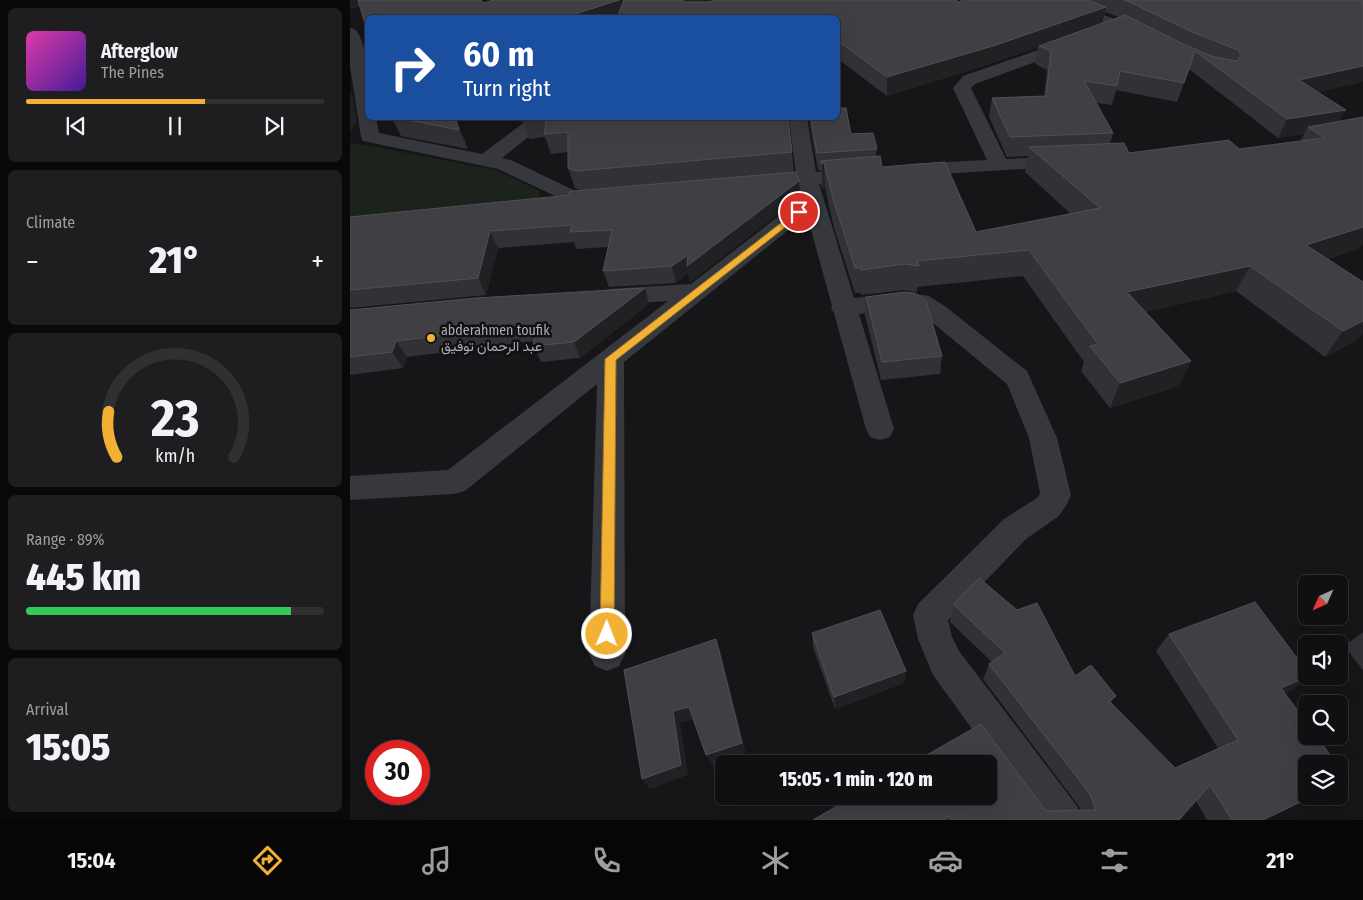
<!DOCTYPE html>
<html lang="en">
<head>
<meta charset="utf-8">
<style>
  :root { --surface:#101012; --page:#1e1e20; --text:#f1f3f6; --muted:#9c9d9f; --line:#303032; --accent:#f2b134 }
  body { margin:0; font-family:"Fira Sans Condensed",Vazirmatn,sans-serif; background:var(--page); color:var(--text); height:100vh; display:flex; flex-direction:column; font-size:19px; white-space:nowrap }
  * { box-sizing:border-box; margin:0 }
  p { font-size:16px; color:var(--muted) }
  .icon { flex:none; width:28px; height:28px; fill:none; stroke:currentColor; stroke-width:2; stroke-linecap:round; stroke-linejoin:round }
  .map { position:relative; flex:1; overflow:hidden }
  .panel { display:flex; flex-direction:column; gap:8px; padding:8px; background:#09090a; width:350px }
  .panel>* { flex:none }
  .top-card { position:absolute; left:15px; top:15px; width:475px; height:105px; border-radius:8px; box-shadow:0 5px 20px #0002,0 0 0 1px var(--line); background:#1a4fa0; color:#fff; overflow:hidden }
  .needle { width:32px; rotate:225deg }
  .tools { position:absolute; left:948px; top:575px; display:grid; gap:10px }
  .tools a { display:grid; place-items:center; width:50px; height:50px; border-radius:8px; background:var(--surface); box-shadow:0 5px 20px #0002,0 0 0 1px var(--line); font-size:25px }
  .speed { position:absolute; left:15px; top:740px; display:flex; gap:10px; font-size:25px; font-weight:700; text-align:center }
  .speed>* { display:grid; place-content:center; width:65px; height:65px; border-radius:50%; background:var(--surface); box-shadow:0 5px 20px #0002,0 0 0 1px var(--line); line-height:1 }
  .speed .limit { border:8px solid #d22; background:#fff; color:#111 }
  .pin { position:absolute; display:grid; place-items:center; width:42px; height:42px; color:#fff; margin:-21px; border:2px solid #fff; border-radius:50%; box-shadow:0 1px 5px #0007 }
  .me { position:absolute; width:55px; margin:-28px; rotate:1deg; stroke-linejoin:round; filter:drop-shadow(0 0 4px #0008) }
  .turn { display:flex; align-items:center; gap:18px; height:105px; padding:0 15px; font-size:22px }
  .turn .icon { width:65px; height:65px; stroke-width:2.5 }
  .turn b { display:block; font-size:35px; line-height:42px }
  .big { font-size:38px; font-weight:800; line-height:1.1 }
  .panel .card { flex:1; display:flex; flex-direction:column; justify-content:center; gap:8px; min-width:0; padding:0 18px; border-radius:8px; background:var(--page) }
  .panel .dial { align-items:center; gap:0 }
  .dial svg { height:130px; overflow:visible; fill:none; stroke:var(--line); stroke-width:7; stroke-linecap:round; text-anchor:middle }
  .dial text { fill:var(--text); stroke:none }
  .song { display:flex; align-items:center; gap:15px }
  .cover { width:60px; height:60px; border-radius:8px; background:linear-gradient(135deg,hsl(320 70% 55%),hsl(260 70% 35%)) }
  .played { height:5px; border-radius:2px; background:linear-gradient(90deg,var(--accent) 60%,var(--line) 60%) }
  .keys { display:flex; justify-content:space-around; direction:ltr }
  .heat { display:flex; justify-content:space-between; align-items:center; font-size:28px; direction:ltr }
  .charge { height:8px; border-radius:4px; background:linear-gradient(90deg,#34c759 89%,var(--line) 0) }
  .trip { position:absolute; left:365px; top:755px; width:282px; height:50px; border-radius:8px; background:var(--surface); box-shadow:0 5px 20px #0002,0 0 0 1px var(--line); font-weight:800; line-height:50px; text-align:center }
  .dock { display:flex; height:80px; justify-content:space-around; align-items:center; background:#060607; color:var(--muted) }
  .dock .icon { width:35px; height:35px }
  .dock .current { color:var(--accent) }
  .dock b { font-size:22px; color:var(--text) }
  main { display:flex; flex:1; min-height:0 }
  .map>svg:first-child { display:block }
  .green { fill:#1c231d }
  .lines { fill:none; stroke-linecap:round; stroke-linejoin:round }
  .street { fill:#37383d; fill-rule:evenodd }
  .wall { fill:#323236; fill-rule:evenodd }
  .shaded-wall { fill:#212124 }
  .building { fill:#3f3f44; stroke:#4f5156 }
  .route { fill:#f2b134; stroke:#9d7322 }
  .poi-dot { fill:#f2b134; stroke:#111113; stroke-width:2 }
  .labels { text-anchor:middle; stroke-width:5; stroke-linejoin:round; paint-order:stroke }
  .poi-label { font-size:14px; fill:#a8adb8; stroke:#111113; text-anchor:start }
</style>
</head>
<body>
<main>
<section class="panel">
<div class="card">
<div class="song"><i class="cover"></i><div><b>Afterglow</b><p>The Pines</p></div></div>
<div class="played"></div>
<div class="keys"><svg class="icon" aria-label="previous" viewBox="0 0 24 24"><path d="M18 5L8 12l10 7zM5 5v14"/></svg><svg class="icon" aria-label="pause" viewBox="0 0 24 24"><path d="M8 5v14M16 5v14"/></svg><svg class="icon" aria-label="next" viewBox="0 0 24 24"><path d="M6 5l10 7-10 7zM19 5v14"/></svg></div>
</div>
<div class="card"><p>Climate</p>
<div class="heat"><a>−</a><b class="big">21°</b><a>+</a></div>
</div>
<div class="card dial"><svg viewBox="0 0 100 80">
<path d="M14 69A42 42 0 1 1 86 69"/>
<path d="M14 69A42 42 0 0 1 9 41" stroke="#f2b134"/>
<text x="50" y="56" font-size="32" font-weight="700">23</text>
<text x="50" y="72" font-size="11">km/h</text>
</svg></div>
<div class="card"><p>Range · 89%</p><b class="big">445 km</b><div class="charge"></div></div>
<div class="card"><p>Arrival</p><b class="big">15:05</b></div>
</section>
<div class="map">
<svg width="1013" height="820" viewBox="0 0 1013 820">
  <rect width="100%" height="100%" fill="#161618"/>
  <path class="green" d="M5,143L145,170L190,191L189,198L0,219V146Z"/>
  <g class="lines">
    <path class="street" d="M718,1L800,33L802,36L800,39H788L713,8L711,5L713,2Z
      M0,28L6,30C22,54 18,90 18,118H26L29,133L132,154L180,118H200L197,122L152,158L161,160L236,196L239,200L236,204L229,206L222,204L148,169L13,141L11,137L0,66Z
      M720,39L726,41L728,44L726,47L625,84L621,88L656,159L714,156L721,158L724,162L721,166L559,176L552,174L549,170L552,166L559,164L637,160L603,88L613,76Z
      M439,118H457L466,172L509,168L516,170L519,174L516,178L469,184L504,298L554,292L579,296L596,307L677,371L707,438L721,495L717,504L709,516L676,539L598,620L602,637L609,651L727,806L733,820H688L583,675L568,639L563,615L568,604L654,519L687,498L690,493L679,438L657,384L578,319L564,309L554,308L509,314L544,429L540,437L530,440L520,437L516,429L484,313L481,308L482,306L457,215L274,362L275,654L269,666L257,671L245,666L239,654L247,384L115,491L104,494L0,500V476L98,470L318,301L259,305L251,303L247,297L251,291L259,289L341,284L452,198L449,186L412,189L405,187L402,183L405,179L446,174Z"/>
  </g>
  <path class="wall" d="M0,0L134,3L609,2L613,0H1013L969,93L990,121L1010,248L978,259L1013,282V332L1007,340L975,357L886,291L795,312L829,386L760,408L731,371L734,362L673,276L567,287V292L554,290L511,295V293H505L484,228L475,188L473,189L471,186V170H468L460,127V118H488L501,134L527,149L526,156L532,167L626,232L721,214L675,172L678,156L657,157L639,117L642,98L694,96L697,70L685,64L688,47L643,63L537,96L488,59V18L10,7ZM755,12L769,17L752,23ZM839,69L928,138L954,134L950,141L889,149L779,153L760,144L763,133L746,103L762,105L766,90L827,102Z
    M42,118H106L118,149L51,136Z
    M174,118H438L442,152L444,172L449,181L450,197L340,282L338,273L326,283L259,287L253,271L258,247L226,249L224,242L148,248L136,295L0,308V217L220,195L232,191L225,188L218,168V152L201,154L195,137L179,139L172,119Z
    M295,288L299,304L230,358L191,362L183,346L184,341L57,357L53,368L0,375V310Z
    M516,297L592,356L590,374L531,380L515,315Z
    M604,603L725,676L766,696L761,702L825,768L868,748L806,651L819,634L960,676L941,691L935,693L914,820H857L846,801L829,820H463L696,811L731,810L728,805L633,679L639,664L642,662L600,622V621Z
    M1013,632V670L994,646Z
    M462,633L556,671L554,683L485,709L463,647Z"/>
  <path class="shaded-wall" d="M0,0H10L13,6L0,9Z
    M269,0H275L274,18H213Z
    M334,0H378L336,18Z
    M756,7L752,25L689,46L688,47L643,63L537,96V77Z
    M1013,66V82L940,99L949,80Z
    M0,91L3,97L7,121L0,132Z
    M996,110L986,129L958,127L954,134L928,138L937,119Z
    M105,118H106L118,149L109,130Z
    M474,163L475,188L473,189L472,164Z
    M449,181L450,197L340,282L338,273L326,283L322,266L338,255Z
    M1013,227V244L1010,248L941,271L956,245Z
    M140,231L148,248L136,295L128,278Z
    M900,266L886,291L768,318L777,292Z
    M295,288L299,304L230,358L224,342Z
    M1013,321V332L1007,340L975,357L993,331Z
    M46,341L57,357L53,368L42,352Z
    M841,361L829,386L760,408L770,383Z
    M366,639L371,653L396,753L362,766L356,755Z
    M556,671L554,683L485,709L484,697Z
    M960,676L941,691L912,702L931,688Z
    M339,707L345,719L330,723L338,775L300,789L292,779L323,711Z
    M963,796H965L913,820Z"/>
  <path class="building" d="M8,0H131L134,3L143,0H269L213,18H18V34Z
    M274,0H334L333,1L335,2H359L365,0H606L609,2L613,0H737L756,7L646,45L537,77L488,41V18H267Z
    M774,0H1013V66L949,80L996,110L937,119L845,51L834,83L770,71L767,86L734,81L763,133L660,137L642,98L696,96L701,51L689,46L775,15L831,43L864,57L887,61L891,56L888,50L840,31L782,3Z
    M488,108H496L501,134L523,133L527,149L467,153L461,118H488Z
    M1013,117V227L956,245L1013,282V321L993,331L900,266L777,292L841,361L770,383L740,346L748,344L679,250L567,261L569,266L555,264L511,270V267L505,268L484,202L474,163L472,164L470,161L530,156L532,167L595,162L626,232L750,208L679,147L774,143L779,153L879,140L889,149L974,138L958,127Z
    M48,118H105L109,130Z
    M174,118H189L172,119Z
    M197,118H438L442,152L226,171L218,168V132L194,134Z
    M446,172L449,181L337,266L338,255L322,266L253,271L262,230L220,232L222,225L140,231L128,278L0,290V217L220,195L219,192L224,191Z
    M295,288L224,342L183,346L187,324L46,341L42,352L0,357V310L126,298Z
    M555,292L565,293L576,301L592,356L532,362L516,297Z
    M629,578L667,610L687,603L725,676L741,665L766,696L759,701L825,768L888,740L819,634L905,602L956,670V676H959L931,688L956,722V736H966L987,764H956V796H963L913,820H882L860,785L829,820H601L600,816L594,820H463L504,796H639V764H561L631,724L696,811L746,810L740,794L639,664L655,653L604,605V603Z
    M530,610L556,671L484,697L462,633Z
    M366,639L392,743L356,755L339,707L323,711L331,765L292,779L274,670Z
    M989,766L999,780L989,784Z"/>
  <path class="route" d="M449,209L453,212L452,214L266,360L264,634L262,639L257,641L252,639L250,634L255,359Z"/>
  <circle class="poi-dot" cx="81" cy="338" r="5"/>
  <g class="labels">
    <g class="poi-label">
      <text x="91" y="335">abderahmen toufik<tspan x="91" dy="16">عبد الرحمان توفيق</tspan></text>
    </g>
  </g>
</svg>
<div class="tools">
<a><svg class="needle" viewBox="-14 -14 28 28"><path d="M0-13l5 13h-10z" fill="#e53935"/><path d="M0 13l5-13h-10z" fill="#9c9d9f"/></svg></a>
<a><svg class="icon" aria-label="sound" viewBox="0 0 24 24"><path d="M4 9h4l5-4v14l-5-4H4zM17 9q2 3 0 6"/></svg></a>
<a><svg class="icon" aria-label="search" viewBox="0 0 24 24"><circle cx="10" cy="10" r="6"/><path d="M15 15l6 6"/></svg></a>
<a><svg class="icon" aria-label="layers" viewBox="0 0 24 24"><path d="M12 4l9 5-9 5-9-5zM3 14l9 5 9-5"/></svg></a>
</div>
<div class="speed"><div class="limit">30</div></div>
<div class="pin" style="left:449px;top:212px;background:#d93025"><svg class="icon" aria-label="arrive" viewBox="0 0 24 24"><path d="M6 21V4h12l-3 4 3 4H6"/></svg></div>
<svg class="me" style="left:257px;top:634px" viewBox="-20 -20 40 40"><circle r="17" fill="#f2b134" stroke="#fff" stroke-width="3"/><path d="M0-11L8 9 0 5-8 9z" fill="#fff"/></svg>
<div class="trip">15:05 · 1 min · 120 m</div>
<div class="top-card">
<div class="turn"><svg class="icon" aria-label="right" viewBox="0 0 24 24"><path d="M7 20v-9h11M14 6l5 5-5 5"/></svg><div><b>60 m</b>Turn right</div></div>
</div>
</div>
</main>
<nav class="dock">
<b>15:04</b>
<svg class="icon current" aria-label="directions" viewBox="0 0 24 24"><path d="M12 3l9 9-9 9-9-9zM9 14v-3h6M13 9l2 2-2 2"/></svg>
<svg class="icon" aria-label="music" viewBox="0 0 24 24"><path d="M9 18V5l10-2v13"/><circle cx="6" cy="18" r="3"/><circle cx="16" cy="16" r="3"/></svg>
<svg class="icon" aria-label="phone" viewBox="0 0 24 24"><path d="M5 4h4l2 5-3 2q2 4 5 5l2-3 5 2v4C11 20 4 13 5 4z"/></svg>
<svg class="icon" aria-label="climate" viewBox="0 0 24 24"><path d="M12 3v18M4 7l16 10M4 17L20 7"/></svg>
<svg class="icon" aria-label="car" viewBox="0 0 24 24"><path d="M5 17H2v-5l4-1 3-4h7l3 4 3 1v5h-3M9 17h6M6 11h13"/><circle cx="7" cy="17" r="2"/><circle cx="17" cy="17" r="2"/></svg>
<svg class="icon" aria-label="filters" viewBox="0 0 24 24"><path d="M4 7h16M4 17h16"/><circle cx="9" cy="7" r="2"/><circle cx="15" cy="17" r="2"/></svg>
<b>21°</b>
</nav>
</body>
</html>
